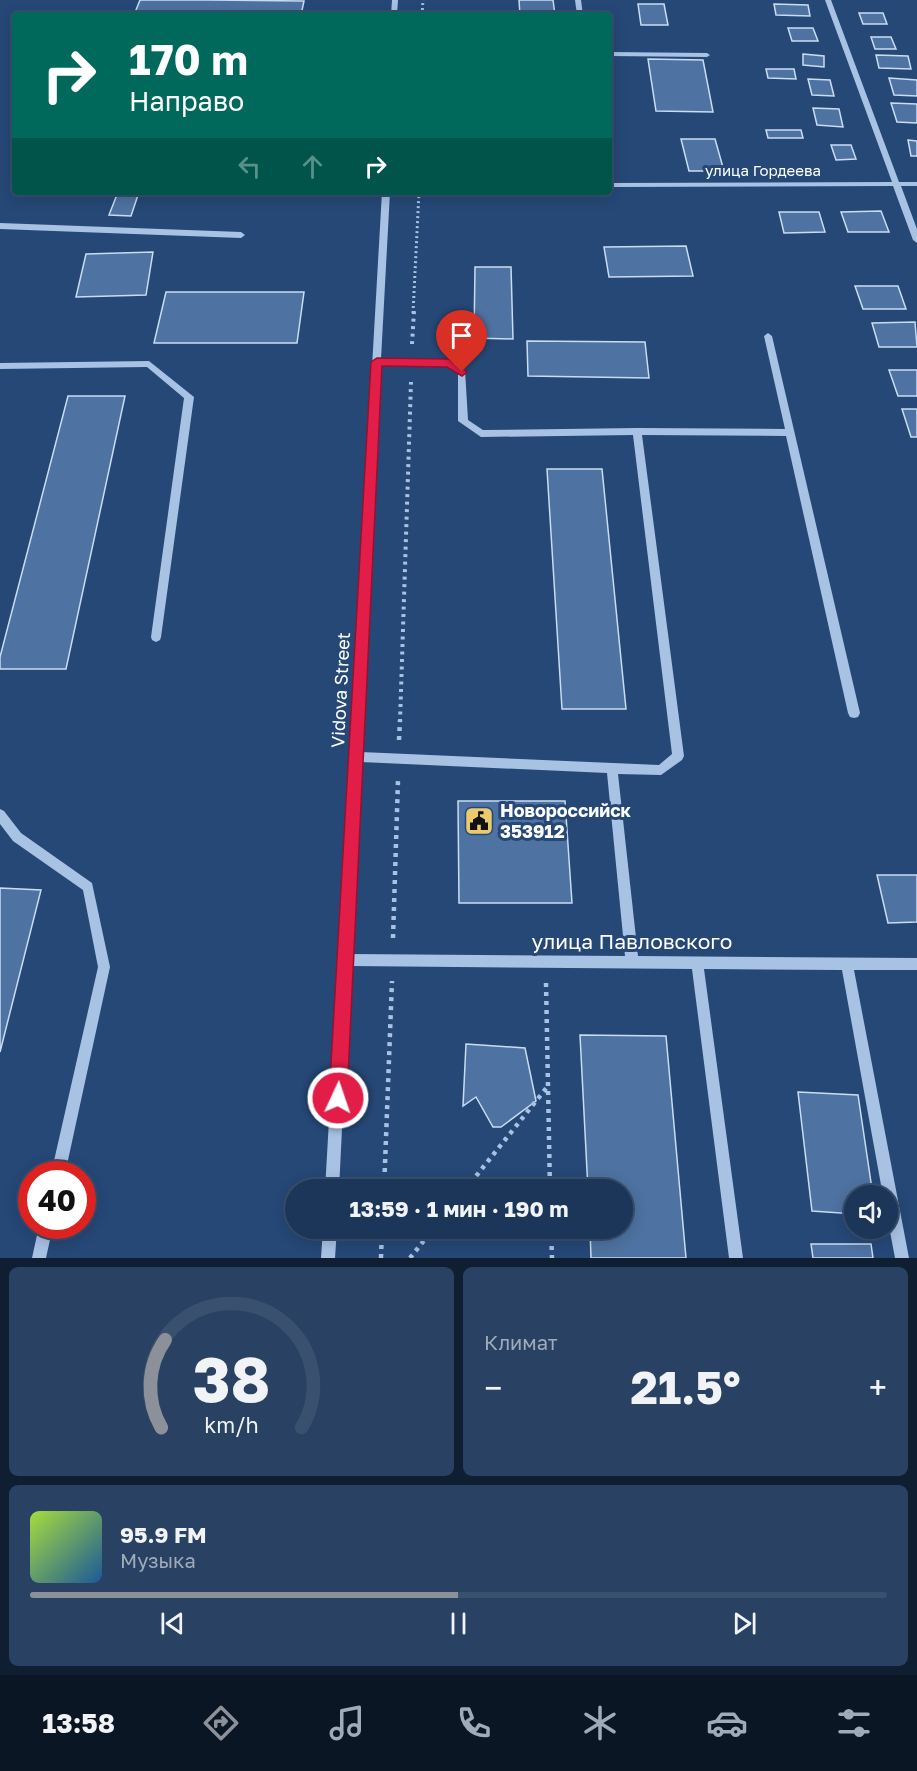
<!DOCTYPE html>
<html lang="ru">
<head>
<meta charset="utf-8">
<style>
  :root { --surface:#1c3659; --page:#294162; --text:#f1f3f6; --muted:#a0abba; --line:#3a506f; --accent:#8c9099 }
  body { margin:0; font-family:"Golos Text",sans-serif; background:var(--page); color:var(--text); height:100vh; display:flex; flex-direction:column; font-size:22px; white-space:nowrap }
  * { box-sizing:border-box; margin:0 }
  p { font-size:20px; color:var(--muted) }
  .icon { flex:none; width:33px; height:33px; fill:none; stroke:currentColor; stroke-width:2; stroke-linecap:round; stroke-linejoin:round }
  .map { position:relative; height:1258px; overflow:hidden }
  .panel { display:flex; flex-direction:column; gap:9px; padding:9px; background:#0f1e31; flex:1 }
  .panel>* { flex:none }
  .hud { position:absolute; left:12px; top:12px; width:600px; height:183px; border-radius:6px; box-shadow:0 3px 15px #0003,0 0 0 2px var(--line); background:#00695c; color:#fff; overflow:hidden }
  .tools { position:absolute; left:844px; top:1185px; display:grid; gap:12px }
  .tools a { display:grid; place-items:center; width:54px; height:54px; border-radius:50%; background:var(--surface); box-shadow:0 3px 15px #0003,0 0 0 2px var(--line); font-size:30px }
  .speed { position:absolute; left:18px; top:1161px; display:flex; gap:12px; font-size:30px; font-weight:700; text-align:center }
  .speed>* { display:grid; place-content:center; width:78px; height:78px; border-radius:50%; background:var(--surface); box-shadow:0 3px 15px #0003,0 0 0 2px var(--line); line-height:1 }
  .speed .limit { border:9px solid #d22; background:#fff; color:#111 }
  .pin { position:absolute; display:grid; place-items:center; width:51px; height:51px; color:#fff; margin:-62px -26px; border-radius:50% 50% 50% 0; rotate:-45deg; box-shadow:0 0 6px #0007 }
  .pin .icon { rotate:45deg }
  .me { position:absolute; width:66px; margin:-33px; rotate:3deg; stroke-linejoin:round; filter:drop-shadow(0 0 4px #0008) }
  .turn { display:flex; align-items:center; gap:21px; height:126px; padding:0 18px; font-size:27px }
  .turn .icon { width:78px; height:78px; stroke-width:2.5 }
  .turn b { display:block; font-size:42px; line-height:51px }
  .lanes { display:flex; align-items:center; height:57px; padding:0 18px; background:#0003; justify-content:center; gap:30px; direction:ltr }
  .lanes .off { opacity:.35 }
  .big { font-size:45px; font-weight:700; line-height:1.1 }
  .panel .tile { flex:1; display:flex; flex-direction:column; justify-content:center; gap:9px; min-width:0; padding:0 21px; border-radius:9px; background:var(--page) }
  .panel .dial { align-items:center; gap:0 }
  .dial svg { height:156px; overflow:visible; fill:none; stroke:var(--line); stroke-width:7; stroke-linecap:round; text-anchor:middle }
  .dial text { fill:var(--text); stroke:none }
  .song { display:flex; align-items:center; gap:18px }
  .cover { width:72px; height:72px; border-radius:9px; background:linear-gradient(135deg,hsl(80 70% 55%),hsl(210 70% 35%)) }
  .played { height:6px; border-radius:3px; background:linear-gradient(90deg,var(--accent) 50%,var(--line) 50%) }
  .keys { display:flex; justify-content:space-around; direction:ltr }
  .heat { display:flex; justify-content:space-between; align-items:center; font-size:33px; direction:ltr }
  .panel .tiles { flex:1; display:grid; gap:9px; grid-template-columns:1fr 1fr }
  .tile:last-child { grid-column:span 2 }
  .trip { position:absolute; left:285px; top:1179px; width:348px; height:60px; border-radius:30px; background:var(--surface); box-shadow:0 3px 15px #0003,0 0 0 2px var(--line); font-weight:700; line-height:60px; text-align:center }
  .dock { display:flex; height:96px; justify-content:space-around; align-items:center; background:#0b1624; color:var(--muted) }
  .dock .icon { width:42px; height:42px }
  .dock .selected { color:var(--accent) }
  .dock b { font-size:27px; color:var(--text) }
  .map>svg:first-child { display:block }
  .building { fill:#4e72a1; stroke:#cadcf2; stroke-width:1.5 }
  .lines { fill:none; stroke-linecap:round; stroke-linejoin:round }
  .path-far2 { stroke:#a8c2e3; stroke-width:3; stroke-dasharray:2 3; stroke-linecap:butt }
  .path-far1 { stroke:#a8c2e3; stroke-width:4; stroke-dasharray:3 4.5; stroke-linecap:butt }
  .path { stroke:#a8c2e3; stroke-width:4.5; stroke-dasharray:4 5; stroke-linecap:butt }
  .minor { fill:#a8c2e3; fill-rule:evenodd }
  .route { fill:#e11d48; stroke:#92132f; stroke-width:1.5 }
  .labels { text-anchor:middle; stroke-width:6; stroke-linejoin:round; paint-order:stroke }
  .far-street-label { font-size:15px; fill:#fff; stroke:#264877 }
  .street-label { font-size:18px; fill:#fff; stroke:#264877 }
  .poi-label { font-size:18px; font-weight:bold; fill:#fff; stroke:#264877; text-anchor:start }
  .near-street-label { font-size:21px; fill:#fff; stroke:#264877 }
</style>
</head>
<body>
<div class="map">
<svg width="917" height="1258" viewBox="0 0 917 1258">
  <rect width="100%" height="100%" fill="#264877"/>
  <path class="building" d="M140,0H210L304,1L301,15H134Z
    M519,0H553L555,15H520Z
    M638,4H664L668,25H641Z
    M774,4L808,5L810,16L776,15Z
    M859,13H883L887,24H863Z
    M788,28H813L818,41H792Z
    M871,37H891L896,49H875Z
    M803,54L824,56V67L803,65Z
    M876,55L908,56L911,69L879,68Z
    M648,59L703,60L713,112L656,111Z
    M766,69H794L796,79L768,78Z
    M889,78L917,80V96L894,95Z
    M808,79L830,80L834,96L812,95Z
    M891,103L917,104V123L897,122Z
    M813,108L839,109L843,127L817,125Z
    M766,130H801L803,138H768Z
    M681,139H715L724,171H689Z
    M908,140L917,141V156H911Z
    M831,145H851L856,159L836,160Z
    M118,192H139L131,216L109,215Z
    M881,211L889,232H848L841,212Z
    M779,212H819L825,232L784,233Z
    M686,246L693,276L609,277L604,247Z
    M153,252L146,295L76,297L86,254Z
    M475,267H511L513,339L474,338Z
    M855,286H898L906,309H863Z
    M166,292H304L297,343H154Z
    M915,322L917,347H879L872,323Z
    M527,341L645,342L649,378L528,376Z
    M889,370H917V396H898Z
    M68,396H125L66,669H0V657Z
    M902,409H917V437H911Z
    M547,469H602L626,709H562Z
    M458,801H565L572,903H459Z
    M877,875H917V922L888,923Z
    M0,888L41,890L0,1052Z
    M580,1035L666,1036L686,1258H591L590,1228H622V1190H588Z
    M466,1044L525,1048L536,1101L501,1127H493L476,1097L463,1106Z
    M798,1092L858,1095L873,1196H855V1214L812,1211Z
    M811,1244H871L873,1258H813Z"/>
  <g class="lines">
    <path class="path-far2" d="M422,15L423,0
      M413,313L419,192"/>
    <path class="path-far1" d="M412,344L414,311
      M400,722L411,382"/>
    <path class="path" d="M399,740L400,720
      M393,938L398,780
      M546,983L550,1190
      M384,1190L392,981
      M465,1190L548,1086
      M551,1228L552,1258
      M381,1258L382,1228
      M410,1258L434,1228"/>
    <path class="minor" d="M392,0H398L397,15H391Z
      M575,0H581L583,15H577Z
      M825,0H831L899,182H917V186H901L917,229V243L913,240L893,186L609,187V183L892,182Z
      M609,52L707,53L710,55L707,57L609,56Z
      M382,192H390L381,359L449,360L465,370L468,420L483,430L637,428L785,429L764,336L768,333L772,336L860,713L858,717L854,718L850,717L848,713L786,436L642,435L684,756L682,760L661,775L618,774L638,956L917,958V970H854L909,1258H895L888,1221V1196H883L842,970L704,969L743,1258H729L692,969L350,966L339,1190H325ZM381,365L447,366L458,373V421L481,437L633,435L672,754L659,765L361,752ZM361,762L607,773L625,956L351,954Z
      M0,223L241,232L245,235L241,238L0,229Z
      M149,361L194,397L161,637L160,640L156,642L152,640L151,637L184,398L147,367L0,369V363Z
      M0,809L4,811L21,833L92,883L110,967L65,1174H51L98,967L83,890L13,841L0,824Z
      M39,1226H53L46,1258H32Z
      M323,1228H337L335,1258H321Z"/>
  </g>
  <path class="route" d="M377,358L449,359L467,372L462,376L447,367L382,366L347,1098L344,1104L338,1106L332,1104L329,1098L371,362Z"/>
  <defs>
    <g id="civic-square" transform="scale(1.5)"><rect x="-9" y="-9" width="18" height="18" rx="4" fill="#ebc96d" stroke="#264877"/><path d="M-.6-6.5H3V-4.5H.6V-3L4-1V1h2V6H-6V1h2V-1L-.6-3ZM-1.2 2.5V6h2.4V2.5Z" fill="#111"/></g>
  </defs>
  <g fill-rule="evenodd">
    <use href="#civic-square" x="479" y="821"/>
  </g>
  <g class="labels">
    <g class="far-street-label">
      <text x="763" y="176">улица Гордеева</text>
    </g>
    <g class="street-label">
      <text transform="translate(341 690) rotate(-87)" y="6">Vidova Street</text>
    </g>
    <g class="poi-label">
      <text x="500" y="817">Новороссийск<tspan x="500" dy="21">353912</tspan></text>
    </g>
    <g class="near-street-label">
      <text x="632" y="949">улица Павловского</text>
    </g>
  </g>
</svg>
<div class="tools">
<a><svg class="icon" aria-label="sound" viewBox="0 0 24 24"><path d="M4 9h4l5-4v14l-5-4H4zM17 9q2 3 0 6"/></svg></a>
</div>
<div class="speed"><div class="limit">40</div></div>
<div class="pin" style="left:462px;top:372px;background:#d93025"><svg class="icon" aria-label="arrive" viewBox="0 0 24 24"><path d="M6 21V4h12l-3 4 3 4H6"/></svg></div>
<svg class="me" style="left:338px;top:1098px" viewBox="-20 -20 40 40"><circle r="17" fill="#e11d48" stroke="#fff" stroke-width="3"/><path d="M0-11L8 9 0 5-8 9z" fill="#fff"/></svg>
<div class="trip">13:59 · 1 мин · 190 m</div>
<div class="hud">
<div class="turn"><svg class="icon" aria-label="right" viewBox="0 0 24 24"><path d="M7 20v-9h11M14 6l5 5-5 5"/></svg><div><b>170 m</b>Направо</div></div>
<div class="lanes"><svg class="icon off" aria-label="left" viewBox="0 0 24 24"><path d="M17 20v-9H6M10 6l-5 5 5 5"/></svg><svg class="icon off" aria-label="ahead" viewBox="0 0 24 24"><path d="M12 20V5M6 11l6-6 6 6"/></svg><svg class="icon" aria-label="right" viewBox="0 0 24 24"><path d="M7 20v-9h11M14 6l5 5-5 5"/></svg></div>
</div>
</div>
<section class="panel">
<div class="tiles">
<div class="tile dial"><svg viewBox="0 0 100 80">
<path d="M14 69A42 42 0 1 1 86 69"/>
<path d="M14 69A42 42 0 0 1 16 24" stroke="#8c9099"/>
<text x="50" y="56" font-size="32" font-weight="700">38</text>
<text x="50" y="72" font-size="11">km/h</text>
</svg></div>
<div class="tile"><p>Климат</p>
<div class="heat"><a>−</a><b class="big">21.5°</b><a>+</a></div>
</div>
<div class="tile">
<div class="song"><i class="cover"></i><div><b>95.9 FM</b><p>Музыка</p></div></div>
<div class="played"></div>
<div class="keys"><svg class="icon" aria-label="previous" viewBox="0 0 24 24"><path d="M18 5L8 12l10 7zM5 5v14"/></svg><svg class="icon" aria-label="pause" viewBox="0 0 24 24"><path d="M8 5v14M16 5v14"/></svg><svg class="icon" aria-label="next" viewBox="0 0 24 24"><path d="M6 5l10 7-10 7zM19 5v14"/></svg></div>
</div>
</div>
</section>
<nav class="dock">
<b>13:58</b>
<svg class="icon selected" aria-label="directions" viewBox="0 0 24 24"><path d="M12 3l9 9-9 9-9-9zM9 14v-3h6M13 9l2 2-2 2"/></svg>
<svg class="icon" aria-label="music" viewBox="0 0 24 24"><path d="M9 18V5l10-2v13"/><circle cx="6" cy="18" r="3"/><circle cx="16" cy="16" r="3"/></svg>
<svg class="icon" aria-label="phone" viewBox="0 0 24 24"><path d="M5 4h4l2 5-3 2q2 4 5 5l2-3 5 2v4C11 20 4 13 5 4z"/></svg>
<svg class="icon" aria-label="climate" viewBox="0 0 24 24"><path d="M12 3v18M4 7l16 10M4 17L20 7"/></svg>
<svg class="icon" aria-label="car" viewBox="0 0 24 24"><path d="M5 17H2v-5l4-1 3-4h7l3 4 3 1v5h-3M9 17h6M6 11h13"/><circle cx="7" cy="17" r="2"/><circle cx="17" cy="17" r="2"/></svg>
<svg class="icon" aria-label="filters" viewBox="0 0 24 24"><path d="M4 7h16M4 17h16"/><circle cx="9" cy="7" r="2"/><circle cx="15" cy="17" r="2"/></svg>
</nav>
</body>
</html>
